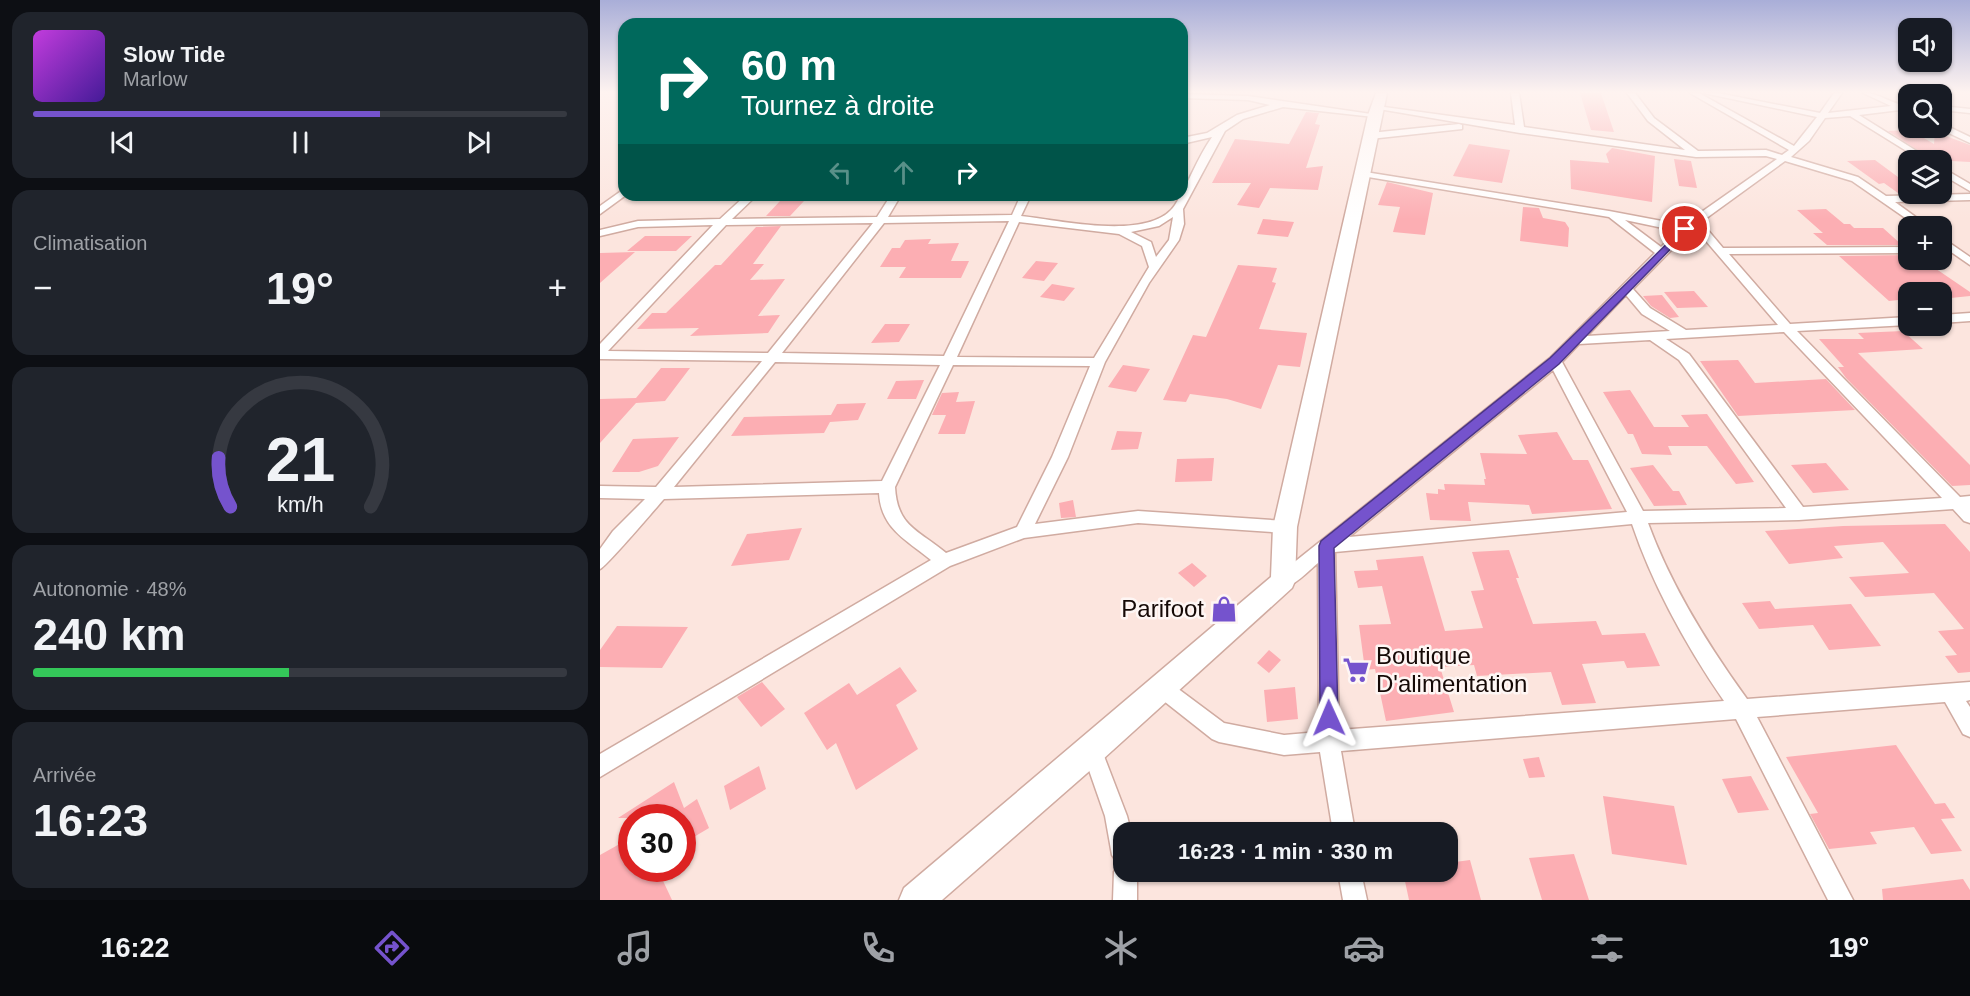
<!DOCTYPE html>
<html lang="fr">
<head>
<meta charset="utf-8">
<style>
  :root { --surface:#171b24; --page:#20242c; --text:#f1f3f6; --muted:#9ea1a6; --line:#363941; --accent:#7553cd }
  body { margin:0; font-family:Arial,sans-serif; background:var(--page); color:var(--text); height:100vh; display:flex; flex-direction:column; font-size:22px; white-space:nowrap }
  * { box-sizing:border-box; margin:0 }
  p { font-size:20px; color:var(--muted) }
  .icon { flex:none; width:33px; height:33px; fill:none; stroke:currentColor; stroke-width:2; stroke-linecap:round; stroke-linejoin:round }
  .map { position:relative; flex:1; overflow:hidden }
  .details { display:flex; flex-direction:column; gap:12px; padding:12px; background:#0d0f14; width:600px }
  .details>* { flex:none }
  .top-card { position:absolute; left:18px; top:18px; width:570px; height:183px; border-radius:18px; box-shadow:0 2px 4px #0004; background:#00695c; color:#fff; overflow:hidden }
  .buttons { position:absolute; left:1298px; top:18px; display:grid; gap:12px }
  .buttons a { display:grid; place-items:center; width:54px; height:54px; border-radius:12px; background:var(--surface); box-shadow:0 2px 4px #0004; font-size:30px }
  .speed { position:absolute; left:18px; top:804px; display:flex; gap:12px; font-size:30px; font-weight:700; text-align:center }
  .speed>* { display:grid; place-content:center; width:78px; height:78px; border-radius:50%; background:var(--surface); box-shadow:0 2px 4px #0004; line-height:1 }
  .speed .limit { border:9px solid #d22; background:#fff; color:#111 }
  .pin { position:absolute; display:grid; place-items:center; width:51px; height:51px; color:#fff; margin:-26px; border:3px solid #fff; border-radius:50%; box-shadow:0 2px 6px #0007 }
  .me { position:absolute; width:66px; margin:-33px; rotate:359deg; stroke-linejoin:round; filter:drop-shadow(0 0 4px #0008) }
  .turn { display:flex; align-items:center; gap:21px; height:126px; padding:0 24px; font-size:27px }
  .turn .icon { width:78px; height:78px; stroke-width:2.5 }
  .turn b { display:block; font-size:42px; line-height:51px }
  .lanes { display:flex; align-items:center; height:57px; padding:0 24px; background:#0003; justify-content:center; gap:30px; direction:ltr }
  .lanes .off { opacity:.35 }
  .big { font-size:45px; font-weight:700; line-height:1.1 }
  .details .tile { flex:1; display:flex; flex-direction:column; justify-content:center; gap:9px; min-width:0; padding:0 21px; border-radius:18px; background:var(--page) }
  .details .dial { align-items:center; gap:0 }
  .dial svg { height:156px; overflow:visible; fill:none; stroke:var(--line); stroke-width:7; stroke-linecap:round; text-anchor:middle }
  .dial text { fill:var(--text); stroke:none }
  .song { display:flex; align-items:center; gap:18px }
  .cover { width:72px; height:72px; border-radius:9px; background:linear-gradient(135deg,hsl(290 70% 55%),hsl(260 70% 35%)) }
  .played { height:6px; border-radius:3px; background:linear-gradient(90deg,var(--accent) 65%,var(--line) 65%) }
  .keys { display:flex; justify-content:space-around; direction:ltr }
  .heat { display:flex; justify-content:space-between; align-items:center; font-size:33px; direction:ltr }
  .charge { height:9px; border-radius:4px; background:linear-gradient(90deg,#34c759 48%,var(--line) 0) }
  .trip { position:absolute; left:513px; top:822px; width:345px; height:60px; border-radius:18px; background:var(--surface); box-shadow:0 2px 4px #0004; font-weight:700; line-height:60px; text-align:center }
  .tabs { display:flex; height:96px; justify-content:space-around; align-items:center; background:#090b0e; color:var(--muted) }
  .tabs .icon { width:42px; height:42px }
  .tabs .on { color:var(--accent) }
  .tabs b { font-size:27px; color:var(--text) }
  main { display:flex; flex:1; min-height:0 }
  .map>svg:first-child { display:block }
  .building { fill:#fcaeb3 }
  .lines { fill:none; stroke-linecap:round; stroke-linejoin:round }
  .minor-casing { stroke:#d0aba1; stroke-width:3 }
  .secondary-casing { stroke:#d0aba1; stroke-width:3 }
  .minor { fill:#fff; fill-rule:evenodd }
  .secondary { fill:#fff; fill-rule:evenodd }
  .route { fill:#7553cd; stroke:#4c3685; stroke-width:1.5 }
  .labels { text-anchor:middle; stroke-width:5; stroke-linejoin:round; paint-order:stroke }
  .near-poi-label { font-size:24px; fill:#150906; stroke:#fef6f4; text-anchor:end }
</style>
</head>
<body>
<main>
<section class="details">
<div class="tile">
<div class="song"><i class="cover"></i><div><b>Slow Tide</b><p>Marlow</p></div></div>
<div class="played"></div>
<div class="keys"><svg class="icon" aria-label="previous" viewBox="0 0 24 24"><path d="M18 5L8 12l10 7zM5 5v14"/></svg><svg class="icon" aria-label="pause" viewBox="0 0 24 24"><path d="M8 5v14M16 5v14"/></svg><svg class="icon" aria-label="next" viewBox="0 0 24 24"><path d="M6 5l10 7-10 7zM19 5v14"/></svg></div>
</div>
<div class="tile"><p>Climatisation</p>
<div class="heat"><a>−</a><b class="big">19°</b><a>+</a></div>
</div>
<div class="tile dial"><svg viewBox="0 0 100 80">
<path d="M14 69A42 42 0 1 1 86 69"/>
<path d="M14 69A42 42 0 0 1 8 44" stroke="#7553cd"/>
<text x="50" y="56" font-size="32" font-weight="700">21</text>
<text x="50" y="72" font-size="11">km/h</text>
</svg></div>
<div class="tile"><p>Autonomie · 48%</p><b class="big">240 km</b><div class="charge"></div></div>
<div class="tile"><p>Arrivée</p><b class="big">16:23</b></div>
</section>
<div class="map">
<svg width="1370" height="900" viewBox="0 0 1370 900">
  <rect width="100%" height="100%" fill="#fce5de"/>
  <path class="building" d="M980,93H1001L1014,132L991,130Z
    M706,112L719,113L715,124L720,125L706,168L723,166L718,190L670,188L659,208L637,205L651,183H612L635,139L689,144Z
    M1310,130L1334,144L1335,132L1370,145V162L1333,160L1288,131Z
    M869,144L910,150L902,183L853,176Z
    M1012,148L1055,156L1052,202L971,189L970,160L1009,163L1006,154Z
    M1074,159L1091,161L1097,188L1079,186Z
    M1275,160L1298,177H1308V193H1298L1284,183L1279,184L1247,161Z
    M787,182L833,193L825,235L793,232L800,207L778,205Z
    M180,201H204L190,216H166Z
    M923,207L939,208L943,218L965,222L969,228L968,247L920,241Z
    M1226,209L1244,224H1250L1254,228H1283L1302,245H1227L1213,233H1223L1197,210Z
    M663,219L694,222L688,237L657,234Z
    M181,226L153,264H164L150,280L185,279L158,316L180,315L168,333L90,336L99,328L37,329L52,313H66L115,265H121L156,227Z
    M45,236H92L76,251H27Z
    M331,239L328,244L359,243L351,261H369L361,278H299L306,267H280L292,248H300L305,240Z
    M35,252L0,283V253Z
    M1308,255V260H1323L1370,292V296L1341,299V292H1308V299L1289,301L1239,256Z
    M436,261L458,263L444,281L422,278Z
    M638,265L677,268L672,282L676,283L659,329L707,333L700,367L678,365L661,409L627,399L590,394L586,402L563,400L593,335L606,337Z
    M452,284L475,288L464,301L440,297Z
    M1094,291L1108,307L1077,308L1064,292Z
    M1062,295L1079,317L1070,318L1051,306L1043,296Z
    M285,324H310L299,342L271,343Z
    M1303,331L1323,349L1258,353L1370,465V485L1352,486L1246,378L1238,367H1244L1219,339H1264L1258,333Z
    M1138,360L1155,383L1226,379L1255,410L1138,416L1100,361Z
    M523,365L550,369L536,392L508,387Z
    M61,368H90L65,401L36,403L0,443V399L36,398Z
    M324,380L316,399H287L296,381Z
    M1030,390L1054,427H1089L1081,415L1107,414L1154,482L1136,484L1107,446H1068L1072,455L1042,454L1033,434H1028L1003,392Z
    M359,392L356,402L375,401L365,434H338L346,415H332L342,393Z
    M266,403L258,420L230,422L224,433L131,436L144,417L231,415L237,404Z
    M517,431L542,432L538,449L511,450Z
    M957,432L973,460H988L1012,509L932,514L929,505L868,502L871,521L830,520L826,493L838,494V489L845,490L844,484L885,485L884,479H886L880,453L927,454L918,435Z
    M79,437L58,466L39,472H12L33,439Z
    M614,458L612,481L575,482L577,459Z
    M1226,463L1249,490L1213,493L1191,465Z
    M1053,465L1073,491H1079L1087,505L1054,506L1030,468Z
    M473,500L476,517L461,518L459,503Z
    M1345,524L1370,552V672L1358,673L1345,656L1357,655L1338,631L1364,629L1334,593L1265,597L1249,577L1309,573L1283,542L1234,546L1243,558L1189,564L1165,531L1243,526Z
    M202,528L189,560L131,566L147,534Z
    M909,550L919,578H916L933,624L996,621L1002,635L1045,633L1060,666L1027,668L1024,661L982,664L996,703L962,705L951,672L877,676L874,665L840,667L854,712L786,721L775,669L765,670L759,625L791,624L782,586L758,588L754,571L778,570L776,560L823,556L845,631L883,628L871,591L884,590L872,552Z
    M592,563L607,576L594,587L578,573Z
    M1170,601L1175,609L1251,604L1281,646L1229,650L1213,625L1159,629L1142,603Z
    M17,626L88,627L62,668L0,667V650Z
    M669,650L681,660L669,673L657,663Z
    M300,667L317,691L296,705L318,749L256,790L236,743L227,750L204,713L249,683L257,695Z
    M162,682L185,709L161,727L137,697Z
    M695,687L698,719L667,722L664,690Z
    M1296,745L1335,804L1345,803L1355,818L1341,819L1362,851L1331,854L1314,827L1270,832L1277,844L1229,849L1210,814L1218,813L1186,757Z
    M939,757L945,777L929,778L923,759Z
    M159,766L166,789L130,810L124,786Z
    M1151,776L1169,810L1138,813L1122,779Z
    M74,782L84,808L97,799L109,828L82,844V818H18Z
    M1003,796L1074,806L1087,865L1012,854Z
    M32,837V868H57L72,900H0V855Z
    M974,854L989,900H942L929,858Z
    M870,860L881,900H809L803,872H848V863Z
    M1363,879L1370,890V900H1283L1282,889Z"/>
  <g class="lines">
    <g class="minor-casing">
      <path id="minor" d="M911,93H919L924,127L1085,150L1048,121L1027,93H1035L1054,118L1098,151L1166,150L1182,155L1189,150L1090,93H1099L1194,146L1217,117L1104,93H1118L1220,113L1234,93H1242L1228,113L1291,106L1263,93C1279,92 1293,106 1308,105V109L1259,115L1331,160H1321L1250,116L1225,118L1209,141L1191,157L1258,177L1286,196L1370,194V200L1295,202L1328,226H1317L1252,181L1185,161L1101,222L1123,248L1308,247V253L1129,254L1190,324L1308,317V325L1197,331L1360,497L1370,496V523L1364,521L1353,509L1199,520L1048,523C1071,586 1108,645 1147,699L1370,682V700L1366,701L1370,707V737L1363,734L1345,702L1157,717L1253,900H1228L1136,719L741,751L755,832H733L720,752L684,755L619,742L612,739L555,694L552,688L555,682L562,679L569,682L624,723L684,735L719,732L718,563C707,572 691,591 677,586L674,581L677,576L950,358L1055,253L1009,217L762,176L757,173L759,171L1009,211L1083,225L1177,159L1166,156L1096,157L920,133L773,108L777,106L915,125ZM1025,220L1077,231L1061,247ZM1094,227L1178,325L1086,330L1050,308L1033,289ZM1026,295L1042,314L1070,331L987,336ZM1184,332L1342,498L1203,507L1089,354L1066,339ZM1050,340L1079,360L1186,508L1043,511L962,362L979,344ZM953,370L1027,512L749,537ZM1032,524C1053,586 1087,647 1124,701L739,730L735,552Z
        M582,94L648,96L778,115L774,117L683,107L643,119L625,131L583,209L584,224L579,240L549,283L505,362L468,457L435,524L538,511L685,521L691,522L693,527L691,532L685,533L538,523L424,538L350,566L0,777V754L331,560C307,540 281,529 279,493L64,499C55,509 6,567 0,569V549L13,531L45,499L0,498V486L56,487L162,361L0,359V344L113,225L38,227L0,236V230L38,221L120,219L146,195H157L132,219L277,217L291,195H301L288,217L412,215L421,195H431L421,216C459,220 551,242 575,205C588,185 597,158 612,137L582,144V138L607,133L637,115L670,105L648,100L582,98ZM573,217L569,240L556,257L551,242L531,232L559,226ZM409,221L344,356L182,353L284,223ZM419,222L519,234L542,246L549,267L494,358L357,357ZM273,223L168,353L8,351L126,225ZM175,362L340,365L282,481L74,487ZM353,365L490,366L452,457L417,527L346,553C319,530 297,527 295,487Z
        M1341,106L1370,109V113L1341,110Z
        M1341,123L1370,137V143L1338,128H1341Z
        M859,124L862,125V129L770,139L766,136L770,133Z
        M1341,167L1370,184V191L1341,174Z
        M24,189V195H26L0,214V206Z
        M1341,237L1370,257V265L1341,245Z
        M1370,313V321L1341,323V315Z
        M492,740L499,743L527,816L531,832H524V872H537V900H513L514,872L518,864L512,855L505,816L482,750L485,743Z
        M738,872H761L767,900H743Z"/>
    </g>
    <g class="secondary-casing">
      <path id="secondary" d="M776,93H787L697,527L695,581L692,588L502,760L342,900H299L304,888L671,577L673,527L768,115Z"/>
    </g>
    <use href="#minor" class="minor"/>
    <use href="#secondary" class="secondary"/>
  </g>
  <linearGradient id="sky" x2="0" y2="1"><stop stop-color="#a9aed8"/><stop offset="0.42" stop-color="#fef3f0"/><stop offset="1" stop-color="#fef3f0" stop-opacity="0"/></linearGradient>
  <rect width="1370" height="219" fill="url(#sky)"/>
  <path class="route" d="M1085,226L1088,227V231L959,364L734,548L738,718L736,725L729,727L722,725L720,718L719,546L721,541L950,358Z"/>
  <defs>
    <g id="shop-bare" transform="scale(2.07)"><path d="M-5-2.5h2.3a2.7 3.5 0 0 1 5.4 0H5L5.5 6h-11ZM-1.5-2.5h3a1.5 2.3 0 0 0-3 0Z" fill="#7553cd" stroke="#fef6f4" stroke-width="2.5" paint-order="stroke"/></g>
    <g id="supermarket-bare" transform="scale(2.07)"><path d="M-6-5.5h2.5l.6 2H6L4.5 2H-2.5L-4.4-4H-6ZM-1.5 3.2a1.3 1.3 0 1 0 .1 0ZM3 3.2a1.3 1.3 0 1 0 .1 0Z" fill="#7553cd" stroke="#fef6f4" stroke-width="2.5" paint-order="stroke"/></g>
  </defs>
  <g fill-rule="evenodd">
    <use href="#shop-bare" x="624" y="609"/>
    <use href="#supermarket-bare" x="756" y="670"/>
  </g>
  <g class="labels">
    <g class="near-poi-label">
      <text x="604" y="617">Parifoot</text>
      <text x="776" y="664" text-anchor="start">Boutique<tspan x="776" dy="28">D'alimentation</tspan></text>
    </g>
  </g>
</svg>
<div class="buttons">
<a><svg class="icon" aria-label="sound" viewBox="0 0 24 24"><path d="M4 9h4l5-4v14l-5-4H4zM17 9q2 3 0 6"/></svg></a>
<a><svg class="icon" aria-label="search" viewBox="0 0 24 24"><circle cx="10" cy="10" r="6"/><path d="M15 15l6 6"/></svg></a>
<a><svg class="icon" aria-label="layers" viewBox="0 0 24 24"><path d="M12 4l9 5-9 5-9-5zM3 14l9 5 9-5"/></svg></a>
<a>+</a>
<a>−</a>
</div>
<div class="speed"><div class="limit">30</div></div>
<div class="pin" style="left:1085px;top:229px;background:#d93025"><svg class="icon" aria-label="arrive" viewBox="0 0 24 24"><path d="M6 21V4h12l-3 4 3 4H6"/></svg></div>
<svg class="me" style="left:729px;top:718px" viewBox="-20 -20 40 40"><path d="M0-17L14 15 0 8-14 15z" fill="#7553cd" stroke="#fff" stroke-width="4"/></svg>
<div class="trip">16:23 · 1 min · 330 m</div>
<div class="top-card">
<div class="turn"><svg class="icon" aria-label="right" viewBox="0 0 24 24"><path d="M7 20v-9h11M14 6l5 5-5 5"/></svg><div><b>60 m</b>Tournez à droite</div></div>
<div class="lanes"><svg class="icon off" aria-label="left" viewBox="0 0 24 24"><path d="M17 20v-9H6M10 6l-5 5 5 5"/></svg><svg class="icon off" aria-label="ahead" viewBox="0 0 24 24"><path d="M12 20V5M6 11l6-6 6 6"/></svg><svg class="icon" aria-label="right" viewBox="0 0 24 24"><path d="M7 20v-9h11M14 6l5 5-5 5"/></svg></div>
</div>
</div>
</main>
<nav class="tabs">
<b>16:22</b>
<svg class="icon on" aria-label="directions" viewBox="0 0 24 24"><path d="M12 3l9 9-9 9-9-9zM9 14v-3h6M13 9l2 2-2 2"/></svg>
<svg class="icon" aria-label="music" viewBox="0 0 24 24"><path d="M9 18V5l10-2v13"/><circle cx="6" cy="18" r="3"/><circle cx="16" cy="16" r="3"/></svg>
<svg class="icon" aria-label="phone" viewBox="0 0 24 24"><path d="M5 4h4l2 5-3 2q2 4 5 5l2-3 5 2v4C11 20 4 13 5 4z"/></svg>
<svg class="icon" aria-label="climate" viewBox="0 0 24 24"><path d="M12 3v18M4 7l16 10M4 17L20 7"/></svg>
<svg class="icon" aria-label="car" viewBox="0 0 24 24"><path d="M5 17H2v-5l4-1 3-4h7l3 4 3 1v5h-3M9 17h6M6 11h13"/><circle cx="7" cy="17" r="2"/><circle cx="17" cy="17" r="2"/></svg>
<svg class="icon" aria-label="filters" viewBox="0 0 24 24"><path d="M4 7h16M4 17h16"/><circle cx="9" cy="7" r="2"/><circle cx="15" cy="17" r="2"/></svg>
<b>19°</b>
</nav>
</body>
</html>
